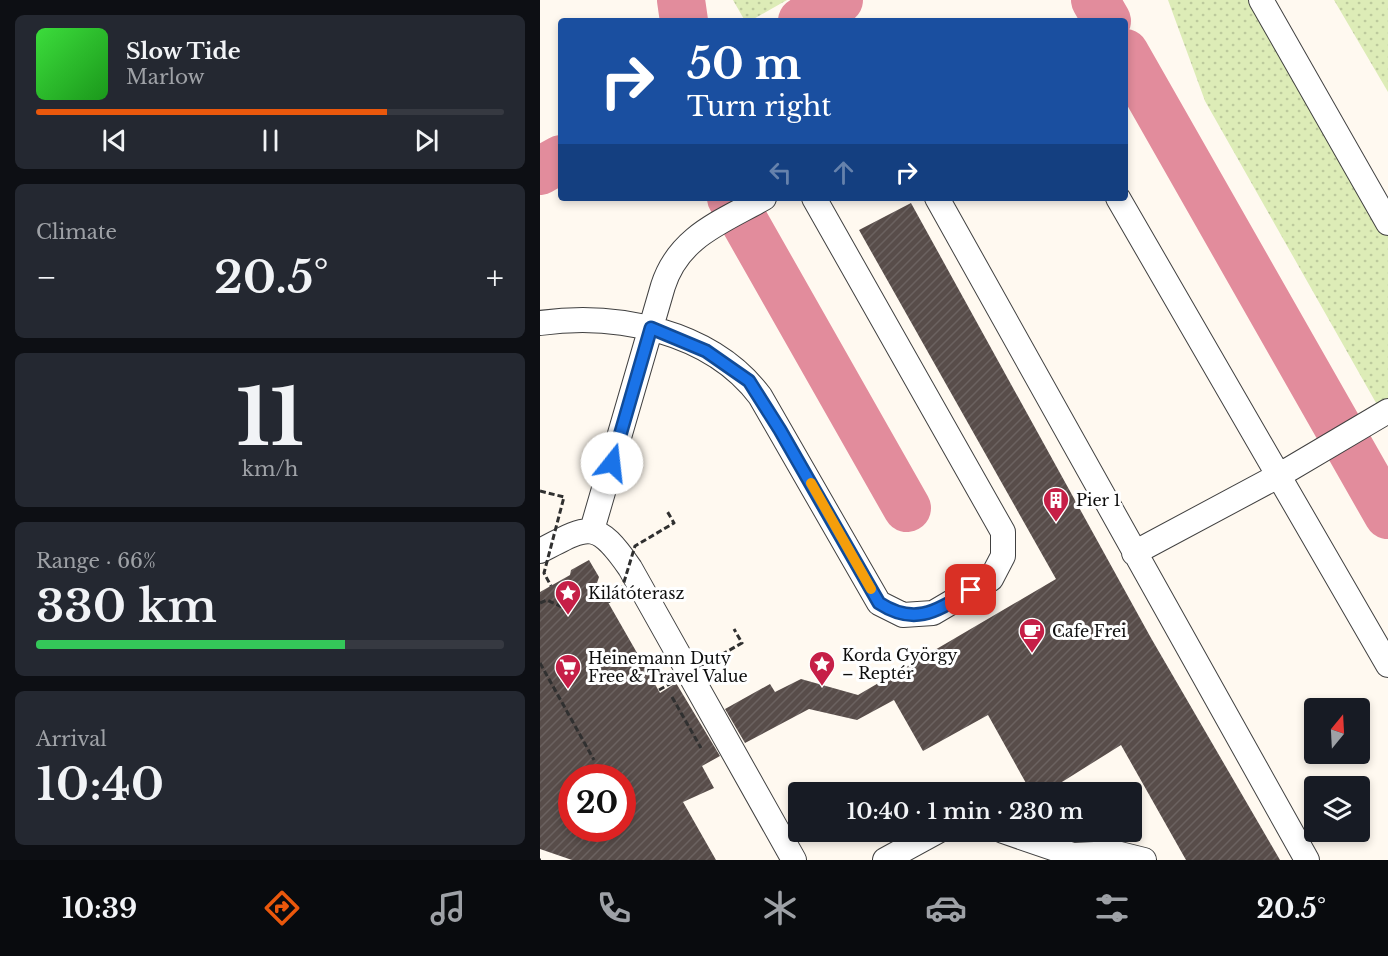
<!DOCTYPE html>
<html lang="en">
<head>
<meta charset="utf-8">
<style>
  :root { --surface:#171b24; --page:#242831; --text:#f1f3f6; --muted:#9ea1a6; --line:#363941; --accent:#ea580c }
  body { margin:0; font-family:"Libre Baskerville",serif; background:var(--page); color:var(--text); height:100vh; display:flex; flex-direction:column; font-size:22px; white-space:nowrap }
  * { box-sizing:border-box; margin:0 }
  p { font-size:20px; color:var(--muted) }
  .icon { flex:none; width:33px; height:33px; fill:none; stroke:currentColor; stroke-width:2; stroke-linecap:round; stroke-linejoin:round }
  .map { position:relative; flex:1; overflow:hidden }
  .panel { display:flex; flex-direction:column; gap:15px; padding:15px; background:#0d0f14; width:540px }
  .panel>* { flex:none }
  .top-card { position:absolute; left:18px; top:18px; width:570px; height:183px; border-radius:6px; box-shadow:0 3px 9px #0003; background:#1a4fa0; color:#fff; overflow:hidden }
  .needle { width:39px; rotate:18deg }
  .tools { position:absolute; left:764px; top:698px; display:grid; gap:12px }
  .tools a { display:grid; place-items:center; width:66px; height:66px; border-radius:6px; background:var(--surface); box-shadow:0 3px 9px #0003; font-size:30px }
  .speed { position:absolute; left:18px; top:764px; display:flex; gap:12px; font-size:30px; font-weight:700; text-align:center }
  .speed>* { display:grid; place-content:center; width:78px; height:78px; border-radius:50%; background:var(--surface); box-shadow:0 3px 9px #0003; line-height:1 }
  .speed .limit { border:9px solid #d22; background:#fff; color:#111 }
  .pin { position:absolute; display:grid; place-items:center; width:51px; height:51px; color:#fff; margin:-26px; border-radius:12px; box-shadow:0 3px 9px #0006 }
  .me { position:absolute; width:66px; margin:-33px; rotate:16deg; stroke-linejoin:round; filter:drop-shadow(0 0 4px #0008) }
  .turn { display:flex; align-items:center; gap:21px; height:126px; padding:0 30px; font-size:27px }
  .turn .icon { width:78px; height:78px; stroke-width:2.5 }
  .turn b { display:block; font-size:42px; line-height:51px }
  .lanes { display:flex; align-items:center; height:57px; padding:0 30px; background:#0003; justify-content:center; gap:30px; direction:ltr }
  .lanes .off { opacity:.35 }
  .big { font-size:45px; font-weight:600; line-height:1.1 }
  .panel .card { flex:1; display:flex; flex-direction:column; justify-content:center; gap:9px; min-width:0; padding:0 21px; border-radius:9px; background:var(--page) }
  .panel .dial { align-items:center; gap:0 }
  .dial b { font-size:78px; line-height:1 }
  .song { display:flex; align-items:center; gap:18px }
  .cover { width:72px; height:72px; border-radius:9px; background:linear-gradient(135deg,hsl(120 70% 55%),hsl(120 70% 35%)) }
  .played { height:6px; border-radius:3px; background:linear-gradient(90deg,var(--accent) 75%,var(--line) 75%) }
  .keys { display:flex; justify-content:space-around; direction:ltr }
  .heat { display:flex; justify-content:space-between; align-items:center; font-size:33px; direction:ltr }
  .charge { height:9px; border-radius:4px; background:linear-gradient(90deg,#34c759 66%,var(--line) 0) }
  .trip { position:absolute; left:248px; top:782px; width:354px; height:60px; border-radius:6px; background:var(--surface); box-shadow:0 3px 9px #0003; font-weight:600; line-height:60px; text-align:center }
  .dock { display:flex; height:96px; justify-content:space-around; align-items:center; background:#090b0e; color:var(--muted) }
  .dock .icon { width:42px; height:42px }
  .dock .current { color:var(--accent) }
  .dock b { font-size:27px; color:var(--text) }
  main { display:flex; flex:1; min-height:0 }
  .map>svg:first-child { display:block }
  .grass { fill:url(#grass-dots) }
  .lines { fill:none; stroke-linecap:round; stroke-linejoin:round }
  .taxiway { stroke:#e28c9c; stroke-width:48 }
  .building { fill:url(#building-hatch); fill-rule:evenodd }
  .minor-casing { stroke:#414141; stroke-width:26 }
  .path { stroke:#303030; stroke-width:3; stroke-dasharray:6 3; stroke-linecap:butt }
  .minor { stroke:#fff; stroke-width:24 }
  .path-bridge { stroke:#303030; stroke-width:3; stroke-dasharray:6 3; stroke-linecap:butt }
  .route-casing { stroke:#114b97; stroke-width:15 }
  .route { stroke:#1a73e8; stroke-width:10 }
  .slow { stroke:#f59e0b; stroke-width:10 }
  .labels { text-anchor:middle; stroke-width:6; stroke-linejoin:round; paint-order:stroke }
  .poi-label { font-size:16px; fill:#0e0e0e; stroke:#fff; text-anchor:start }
</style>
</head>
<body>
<main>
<section class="panel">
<div class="card">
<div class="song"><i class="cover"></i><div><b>Slow Tide</b><p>Marlow</p></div></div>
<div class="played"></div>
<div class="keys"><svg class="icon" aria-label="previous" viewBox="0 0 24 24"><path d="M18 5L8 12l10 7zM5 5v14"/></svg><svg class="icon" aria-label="pause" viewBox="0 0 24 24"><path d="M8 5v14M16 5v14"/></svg><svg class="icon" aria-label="next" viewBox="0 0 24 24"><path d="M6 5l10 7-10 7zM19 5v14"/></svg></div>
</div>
<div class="card"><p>Climate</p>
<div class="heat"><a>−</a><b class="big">20.5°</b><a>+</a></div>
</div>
<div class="card dial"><b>11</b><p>km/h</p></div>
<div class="card"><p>Range · 66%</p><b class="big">330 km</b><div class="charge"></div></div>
<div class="card"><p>Arrival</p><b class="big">10:40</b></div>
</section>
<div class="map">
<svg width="848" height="860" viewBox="0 0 848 860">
  <defs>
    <pattern id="grass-dots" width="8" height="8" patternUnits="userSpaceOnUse" patternTransform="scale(1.5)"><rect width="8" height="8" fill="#ddecb7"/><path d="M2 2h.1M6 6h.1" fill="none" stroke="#bcc99c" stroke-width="1.8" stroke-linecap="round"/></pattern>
    <pattern id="building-hatch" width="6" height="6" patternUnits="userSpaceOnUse" patternTransform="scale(1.5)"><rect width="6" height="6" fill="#584d4a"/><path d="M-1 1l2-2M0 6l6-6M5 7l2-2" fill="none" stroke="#6b6260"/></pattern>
  </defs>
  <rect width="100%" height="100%" fill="#fff9f0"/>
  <path class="grass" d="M193,0H247L210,21H205Z
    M628,0H711L848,229V424L665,101Z
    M794,0H848V92Z"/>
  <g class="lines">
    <path class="taxiway" d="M141,0L144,21
      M555,0L567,21
      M262,21L299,0
      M585,53L848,515
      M0,171L21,159
      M191,198L367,508"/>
  </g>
  <path class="building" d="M371,203L611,638L740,860H646L581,745L506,792H491L448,715L383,751L354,700L317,720L269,709L205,743L185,709L230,684L235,692L261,679L318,695L516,579L319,230Z
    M49,560L59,577L57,583L120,693L136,683L180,756L162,766L174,788L143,802L176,860H32L0,849V592L30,575L31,570ZM32,777H82V828H32Z"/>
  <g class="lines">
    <g class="minor-casing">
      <path id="minor" d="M721,0L848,223
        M397,198L767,860
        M578,198L848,665
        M0,323C77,312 171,331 220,396L339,603L363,615L393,613L451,579L463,556V532L274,198
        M52,530L123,286C139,236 182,222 224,198
        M0,551C49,525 56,519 90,568L254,860
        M594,553L738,476L848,411
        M463,831L533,855L576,853L604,860
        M345,860L398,831"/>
    </g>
    <path class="path" d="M0,603L7,600L26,609
      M0,663L54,760
      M132,697L161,748
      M0,860H1"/>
    <use href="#minor" class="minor"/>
    <path class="path-bridge" d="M0,491L24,497L4,573L11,586
      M68,602L80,595L95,546L134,523L127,511
      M119,690L202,643L194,629"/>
  </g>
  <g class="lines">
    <g class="route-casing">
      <path id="route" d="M72,463L111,328L166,351L209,381L240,430L339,603C376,627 398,610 431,590"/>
    </g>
    <use href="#route" class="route"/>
    <path class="slow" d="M271,483L331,589"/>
  </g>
  <defs>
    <g id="building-pin" transform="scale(1.35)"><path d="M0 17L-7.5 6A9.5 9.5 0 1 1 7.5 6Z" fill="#c61f47" stroke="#fff"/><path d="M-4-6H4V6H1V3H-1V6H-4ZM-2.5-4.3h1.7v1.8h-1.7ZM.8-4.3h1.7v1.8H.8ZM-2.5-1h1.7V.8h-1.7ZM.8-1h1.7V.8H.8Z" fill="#fff"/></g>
    <g id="sight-pin" transform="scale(1.35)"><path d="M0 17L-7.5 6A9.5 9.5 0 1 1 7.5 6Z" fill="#c61f47" stroke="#fff"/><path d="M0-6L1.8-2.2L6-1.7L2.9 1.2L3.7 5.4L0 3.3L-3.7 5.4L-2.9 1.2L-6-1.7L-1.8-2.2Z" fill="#fff"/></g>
    <g id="cafe-pin" transform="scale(1.35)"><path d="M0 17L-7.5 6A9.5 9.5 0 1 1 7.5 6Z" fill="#c61f47" stroke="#fff"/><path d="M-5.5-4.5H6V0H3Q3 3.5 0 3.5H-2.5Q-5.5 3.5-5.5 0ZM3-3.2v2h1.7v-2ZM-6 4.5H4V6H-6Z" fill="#fff"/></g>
    <g id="supermarket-pin" transform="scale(1.35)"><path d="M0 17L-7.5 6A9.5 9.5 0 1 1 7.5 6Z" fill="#c61f47" stroke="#fff"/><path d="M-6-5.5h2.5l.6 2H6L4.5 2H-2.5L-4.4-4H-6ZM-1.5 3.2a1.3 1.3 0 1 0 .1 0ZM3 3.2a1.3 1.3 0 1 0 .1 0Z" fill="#fff"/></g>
  </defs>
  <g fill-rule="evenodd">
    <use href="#building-pin" x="516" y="500"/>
    <use href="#sight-pin" x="28" y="593"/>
    <use href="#cafe-pin" x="492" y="631"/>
    <use href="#sight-pin" x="282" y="664"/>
    <use href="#supermarket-pin" x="28" y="667"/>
  </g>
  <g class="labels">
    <g class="poi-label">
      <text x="536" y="506">Pier 1</text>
      <text x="48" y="599">Kilátóterasz</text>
      <text x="512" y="637">Cafe Frei</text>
      <text x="302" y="661">Korda György<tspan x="302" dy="18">– Reptér</tspan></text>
      <text x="48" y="664">Heinemann Duty<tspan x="48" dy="18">Free &amp; Travel Value</tspan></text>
    </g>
  </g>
</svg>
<div class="tools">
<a><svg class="needle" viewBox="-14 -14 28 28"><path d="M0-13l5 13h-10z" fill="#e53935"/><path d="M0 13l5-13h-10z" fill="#9ea1a6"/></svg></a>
<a><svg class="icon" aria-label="layers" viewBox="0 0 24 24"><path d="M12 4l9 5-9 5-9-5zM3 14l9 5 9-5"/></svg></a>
</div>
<div class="speed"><div class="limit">20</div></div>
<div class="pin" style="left:431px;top:590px;background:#d93025"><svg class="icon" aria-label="arrive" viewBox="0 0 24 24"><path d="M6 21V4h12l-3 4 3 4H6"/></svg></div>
<svg class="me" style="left:72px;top:463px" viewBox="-20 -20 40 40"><circle r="19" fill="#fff"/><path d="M0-13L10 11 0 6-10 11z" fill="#1a73e8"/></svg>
<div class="trip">10:40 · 1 min · 230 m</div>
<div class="top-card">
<div class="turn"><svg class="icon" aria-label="right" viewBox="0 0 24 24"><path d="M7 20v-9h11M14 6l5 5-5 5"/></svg><div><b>50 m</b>Turn right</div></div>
<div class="lanes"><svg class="icon off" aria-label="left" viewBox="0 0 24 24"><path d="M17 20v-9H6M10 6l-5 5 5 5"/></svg><svg class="icon off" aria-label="ahead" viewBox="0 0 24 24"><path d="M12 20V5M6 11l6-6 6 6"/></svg><svg class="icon" aria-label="right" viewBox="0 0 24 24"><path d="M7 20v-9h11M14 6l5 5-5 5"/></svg></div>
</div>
</div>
</main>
<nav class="dock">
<b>10:39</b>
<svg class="icon current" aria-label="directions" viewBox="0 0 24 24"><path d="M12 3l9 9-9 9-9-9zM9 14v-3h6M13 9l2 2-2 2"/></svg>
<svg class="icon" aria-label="music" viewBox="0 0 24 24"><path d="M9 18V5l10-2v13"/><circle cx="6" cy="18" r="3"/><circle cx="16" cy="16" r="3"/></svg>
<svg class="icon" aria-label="phone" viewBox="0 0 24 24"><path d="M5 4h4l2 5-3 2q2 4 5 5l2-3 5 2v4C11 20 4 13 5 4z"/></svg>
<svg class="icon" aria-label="climate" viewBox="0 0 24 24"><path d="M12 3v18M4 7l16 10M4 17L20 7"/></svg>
<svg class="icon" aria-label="car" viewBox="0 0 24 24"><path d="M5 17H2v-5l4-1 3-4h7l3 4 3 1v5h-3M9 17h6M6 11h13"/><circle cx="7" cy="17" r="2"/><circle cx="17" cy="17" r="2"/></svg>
<svg class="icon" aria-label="filters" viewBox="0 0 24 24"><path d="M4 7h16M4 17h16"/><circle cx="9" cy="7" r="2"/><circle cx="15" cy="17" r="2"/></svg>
<b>20.5°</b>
</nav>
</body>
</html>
